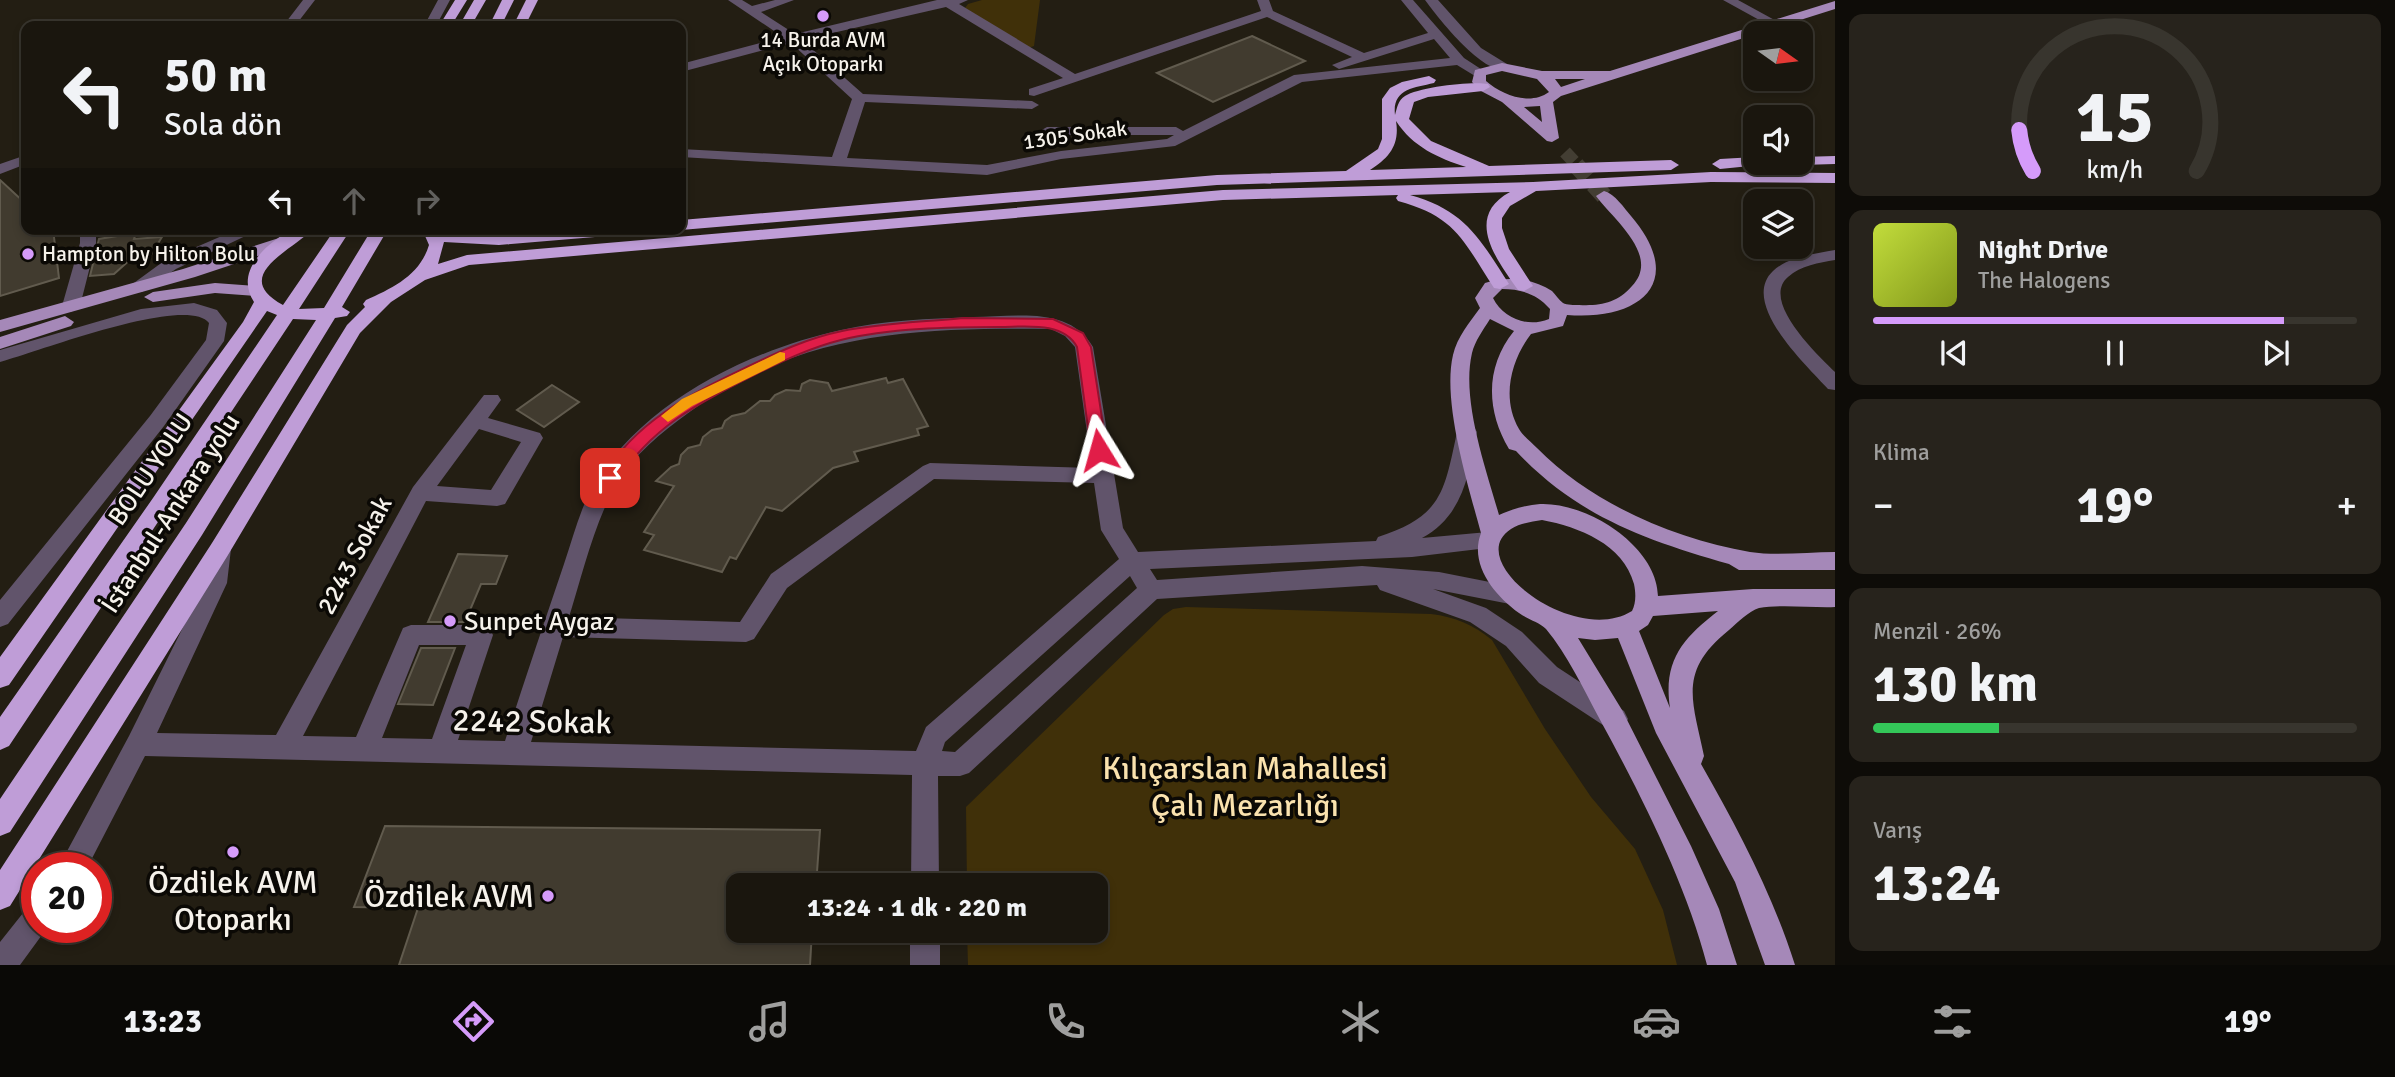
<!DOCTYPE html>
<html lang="tr">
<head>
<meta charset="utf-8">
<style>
  :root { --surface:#1a160e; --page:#27231c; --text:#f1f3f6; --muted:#9f9f9e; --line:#38352e; --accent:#d59bfa }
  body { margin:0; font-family:Signika,sans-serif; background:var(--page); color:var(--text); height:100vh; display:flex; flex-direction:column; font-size:26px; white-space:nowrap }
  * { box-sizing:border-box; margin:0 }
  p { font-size:23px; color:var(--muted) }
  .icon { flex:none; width:38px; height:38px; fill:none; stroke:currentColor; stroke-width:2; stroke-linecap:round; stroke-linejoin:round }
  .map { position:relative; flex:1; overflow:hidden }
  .sheet { display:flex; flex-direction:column; gap:14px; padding:14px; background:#0e0c08; width:560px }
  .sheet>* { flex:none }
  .hud { position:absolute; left:21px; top:21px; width:665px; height:214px; border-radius:14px; box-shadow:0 4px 10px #0003,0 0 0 2px var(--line); background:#1a160e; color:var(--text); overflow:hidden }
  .needle { width:46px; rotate:104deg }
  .fabs { position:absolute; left:1743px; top:21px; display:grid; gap:14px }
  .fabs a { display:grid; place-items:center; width:70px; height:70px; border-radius:14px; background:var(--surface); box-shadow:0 4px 10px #0003,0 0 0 2px var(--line); font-size:35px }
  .speed { position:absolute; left:21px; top:852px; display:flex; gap:14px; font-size:35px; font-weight:700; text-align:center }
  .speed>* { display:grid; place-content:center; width:91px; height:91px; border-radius:50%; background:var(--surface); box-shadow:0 4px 10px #0003,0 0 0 2px var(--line); line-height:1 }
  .speed .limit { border:10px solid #d22; background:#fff; color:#111 }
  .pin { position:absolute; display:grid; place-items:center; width:60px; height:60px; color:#fff; margin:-30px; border-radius:14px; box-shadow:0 4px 10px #0006 }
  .me { position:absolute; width:77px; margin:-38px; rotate:352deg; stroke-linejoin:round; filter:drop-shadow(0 0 5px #0008) }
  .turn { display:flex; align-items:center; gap:24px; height:147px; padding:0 28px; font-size:32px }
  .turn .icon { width:91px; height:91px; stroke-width:2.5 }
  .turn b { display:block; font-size:49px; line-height:60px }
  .lanes { display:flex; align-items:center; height:66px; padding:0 28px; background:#0003; justify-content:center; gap:35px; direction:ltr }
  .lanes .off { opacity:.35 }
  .big { font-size:52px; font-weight:700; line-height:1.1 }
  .sheet .tile { flex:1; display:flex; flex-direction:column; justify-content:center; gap:10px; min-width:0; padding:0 24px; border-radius:14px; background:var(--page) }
  .sheet .dial { align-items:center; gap:0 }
  .dial svg { height:182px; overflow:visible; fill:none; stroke:var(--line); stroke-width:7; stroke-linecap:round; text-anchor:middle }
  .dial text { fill:var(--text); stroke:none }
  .song { display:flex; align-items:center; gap:21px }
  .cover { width:84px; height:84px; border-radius:10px; background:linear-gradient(135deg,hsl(70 70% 55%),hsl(70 70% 35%)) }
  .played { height:7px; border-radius:4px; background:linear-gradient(90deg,var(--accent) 85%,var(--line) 85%) }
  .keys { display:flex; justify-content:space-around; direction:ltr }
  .heat { display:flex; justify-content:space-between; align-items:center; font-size:38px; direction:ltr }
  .charge { height:10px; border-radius:5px; background:linear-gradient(90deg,#34c759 26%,var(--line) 0) }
  .trip { position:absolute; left:726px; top:873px; width:382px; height:70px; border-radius:14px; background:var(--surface); box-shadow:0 4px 10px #0003,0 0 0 2px var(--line); font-weight:700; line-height:70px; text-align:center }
  .tab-bar { display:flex; height:112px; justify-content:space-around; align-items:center; background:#0a0906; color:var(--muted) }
  .tab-bar .icon { width:49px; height:49px }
  .tab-bar .on { color:var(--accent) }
  .tab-bar b { font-size:32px; color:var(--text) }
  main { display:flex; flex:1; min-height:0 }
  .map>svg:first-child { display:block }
  .green { fill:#403009 }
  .building { fill:#413b2f; stroke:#615b4e; stroke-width:2 }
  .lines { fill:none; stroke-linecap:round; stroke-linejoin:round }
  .minor-tunnel-far1 { stroke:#433e33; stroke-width:13; stroke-dasharray:13 7; stroke-linecap:butt }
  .minor-tunnel { stroke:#433e33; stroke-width:17; stroke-dasharray:17 9; stroke-linecap:butt }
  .minor { fill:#61546b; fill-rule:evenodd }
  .major { fill:#a588b8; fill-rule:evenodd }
  .highway { fill:#bf9dd7; fill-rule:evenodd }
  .route { fill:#e11d48; stroke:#92132f; stroke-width:2 }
  .slow { fill:#f59e0b }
  .poi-dot { fill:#d59bfa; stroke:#0b0905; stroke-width:2.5 }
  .labels { text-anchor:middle; stroke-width:7; stroke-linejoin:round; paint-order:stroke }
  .far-poi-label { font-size:21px; fill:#f6f2eb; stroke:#0b0905 }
  .far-street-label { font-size:21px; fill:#f6f2eb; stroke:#0b0905 }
  .street-label { font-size:26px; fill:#f6f2eb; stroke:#0b0905 }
  .poi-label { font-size:26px; fill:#f6f2eb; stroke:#0b0905; text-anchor:start }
  .near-street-label { font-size:32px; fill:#f6f2eb; stroke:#0b0905 }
  .near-park-label { font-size:32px; fill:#fae2ae; stroke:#0b0905 }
  .near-poi-label { font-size:32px; fill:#f6f2eb; stroke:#0b0905 }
</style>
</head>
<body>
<main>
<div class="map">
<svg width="1835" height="965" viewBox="0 0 1835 965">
  <rect width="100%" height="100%" fill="#231e13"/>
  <path class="green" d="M982,0H1040L1034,46L1028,48L965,8L968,4Z
    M1186,607L1431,614C1455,617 1474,625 1492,640L1545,729L1591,797L1635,849L1663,910L1677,965H968L967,931H1096V886L967,885L966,807L1164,615L1173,609Z"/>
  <path class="building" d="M1252,36L1305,61L1213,102L1157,73Z
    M0,180L26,204V229H53L59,278L0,296Z
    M136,233L134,239L162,237L149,258H132L114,274L90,276L99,239Z
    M886,378L888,383L903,379L928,426L917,429L919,435L854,452L858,461L833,468L782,511L766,507L736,559L730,557L722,572L644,550L654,535L644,532L674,486L656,481L671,467L679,464L681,455L688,448L700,445L703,437L712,430L722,428L725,421L732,416L745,413L760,401H770L775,395L786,390L800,391L802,384L810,380L828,383L832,391Z
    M552,385L579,402L544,427L517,410Z
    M458,554L507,556L496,584H481L465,622H428Z
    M421,648H455L433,705L398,704Z
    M385,826L820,830L816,886H738V931H812L810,965H399L418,908L354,907Z"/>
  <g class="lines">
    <path class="minor-tunnel-far1" d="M1565,152L1578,166"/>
    <path class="minor-tunnel" d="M1576,165L1604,196"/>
    <path class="minor" d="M303,0H315L295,26H283Z
      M438,0H450L436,26H424Z
      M728,0H742L752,6L775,0H794L761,12L795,34L937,0H968L959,4L1075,74L1261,11L1257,0H1269L1273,11L1364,53L1428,33L1401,0H1413L1464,58L1487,73L1485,76H1475L1457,65L1302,82L1175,146L1061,159L987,175L681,157V149L832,157L852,99L791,43L681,72V64L783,37ZM946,7L1063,78L1029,89V95L1034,96L1267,17L1352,57L1332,65L1339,69L1434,39L1450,58L1294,75L1183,131L1176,127H1047L1040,131L1047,135H1174L1167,139L1061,151L987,165L847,158L865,102L1032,109L1039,105L1032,101L863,94L802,40Z
      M1425,0H1438L1481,48L1507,64V70C1482,74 1439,19 1425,0Z
      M1723,0H1738L1782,24L1780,27H1772Z
      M26,155V164L0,174V164Z
      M80,229H96V243L80,306L71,312L62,306L80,243Z
      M238,229H260L176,269L142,292H130L127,288L164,261Z
      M1835,250V260C1819,263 1801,265 1788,277C1760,301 1818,355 1835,372V390L1828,389C1807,366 1739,303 1773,271C1789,256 1815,254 1835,250Z
      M194,303L217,310L227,323L224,341L164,426L8,624L0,627V600L150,416L206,340L209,323C186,294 35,353 0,362V350L141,309Z
      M973,317C1014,317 1069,305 1093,347L1123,528L1138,552L1376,541L1378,537C1442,516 1444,493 1457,432L1460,427H1474L1477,432C1469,474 1463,516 1422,538L1488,532L1496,535L1499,541L1496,547L1412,557L1150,569L1157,580L1362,566L1439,572L1515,587L1523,589L1527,596L1523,603L1515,605L1433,589L1486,608L1522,632L1557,667L1624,711L1628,719L1624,727L1615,730L1606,727L1539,683L1506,646L1470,622L1380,590L1377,585L1157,599L969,773L960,776H938L939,886H911L912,775L145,756L87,868H58L129,736L205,583L212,543L220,540L228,543L231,549L227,583L157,733L276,735L413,487L484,395H498L501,400L488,418L540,433L543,438L505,504L497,506L426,501L303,736L356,737L403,628L411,625H481L489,628L493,635L458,740L505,741C524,682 544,623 564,564C572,541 578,516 589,494C636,405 746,351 841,330C884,320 929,319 973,317ZM1051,329L1065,336L1075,347L1092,468L930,463L923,466L771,574L740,622L569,617C583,573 597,510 624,473C643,446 671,425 698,406C808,330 923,328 1051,329ZM479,429L521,442L491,490L437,486ZM934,479L1094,483L1101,530L1119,559L926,727L916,751L531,742L563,637L746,642L754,639L787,588ZM1130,576L1137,588L955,752L942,751L945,742ZM419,645H466L432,739L382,738Z
      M37,904V928H47L20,965H0V942L27,908Z
      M910,931H940V965H910Z"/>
    <path class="major" d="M1835,1V9L1561,96L1553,102L1559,138L1552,142L1547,141L1502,102L1481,91L1472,82L1475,70L1502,63L1542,71H1610ZM1502,71L1537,79L1549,92C1530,106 1502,95 1486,81V75ZM1555,79H1585L1561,87ZM1540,106L1542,122L1524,107Z
      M1604,191C1615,194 1624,208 1631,216C1688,283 1639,321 1567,315L1563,326L1531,334C1511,360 1501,398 1519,429C1523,436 1531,442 1537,448C1591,503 1674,539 1750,552C1776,556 1808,552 1835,552V570H1739L1729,564C1645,540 1577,516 1516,451L1509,449C1486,410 1485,367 1514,331L1490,319C1483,330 1475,341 1472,353C1461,400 1486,469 1499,515C1512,509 1526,505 1540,504C1587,502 1657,546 1658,596L1753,589H1835V607C1813,608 1781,604 1759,608C1749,611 1737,623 1729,630C1678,671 1692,699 1704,756L1701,764C1738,829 1772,893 1795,965H1765L1735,882L1656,733L1618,638L1595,640L1578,638L1622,710L1691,846L1719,909L1737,965H1707C1686,883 1639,791 1598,716C1583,688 1567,654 1546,629C1539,622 1527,619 1519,613C1494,595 1469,564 1481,533C1468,485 1442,402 1453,355C1457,337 1470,322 1480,308L1475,298L1485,283C1506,276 1533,278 1552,291C1556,295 1559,300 1563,303C1567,305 1574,305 1579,305C1601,306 1617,303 1632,286C1661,256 1613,219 1596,196ZM1502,289C1521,289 1537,294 1550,309L1549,319C1527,328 1503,318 1493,298ZM1542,520C1579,527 1623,544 1634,584C1636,594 1636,603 1632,611C1574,647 1461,561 1511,529C1520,523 1531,522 1542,520ZM1718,611C1682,639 1663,661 1670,708L1639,631L1648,625L1653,616Z
      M282,237L288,238L290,242L288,246L195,277L0,332V320L183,269Z
      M215,283L256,286L265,291L256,296L215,293L153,302L144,297L153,292Z
      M65,316L74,322L71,326L0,349V337Z"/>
    <path class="highway" d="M455,0H467L451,26H439Z
      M474,0H486L471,26H459Z
      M502,0H514L501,26H489Z
      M526,0H538L525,26H513Z
      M1429,76L1436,80L1434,83C1413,88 1392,89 1395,115C1397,108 1398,100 1405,96C1419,87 1472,81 1488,84L1490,87L1483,91L1428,97L1414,102L1409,119L1431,141L1489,166L1671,160L1679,165L1671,170L1217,185L681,230L679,229H681V220L1217,175L1346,171L1378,149L1382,139V99L1390,88L1402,82ZM1396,121C1413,147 1438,158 1466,167L1370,170C1389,158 1400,145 1396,121Z
      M1835,156V164L1801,165L1795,163H1801V157Z
      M1755,157V163H1762L1760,165L1720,169L1712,164L1720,159Z
      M1711,172L1835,173V183L1711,182L1536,191L1510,206L1502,218V228L1509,249L1533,286L1524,291L1518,290C1496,259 1464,217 1510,192L1410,195C1465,210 1480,239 1509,284L1500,289L1494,288C1463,241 1457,217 1398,201L1396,198L1398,195L1223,200L469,265L425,280L391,302L360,333L228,555L10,906L0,910V870L212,543L347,325L365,307L363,304L366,300C393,288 420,275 429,245L422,229L499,235L569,229H639L631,234L499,245L444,242L438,264L467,255L1223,190L1533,182Z
      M292,229H313C293,250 229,276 283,305L335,229H351L299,309L324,308L372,229H388L342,307L350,312L347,316L335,318L202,535L10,832L0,836V799L186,523L316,320L293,319L9,746L0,750V717L153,498L277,315L267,311L9,685L0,688V657L243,322L254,302C234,271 266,244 292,229Z"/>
  </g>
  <path class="route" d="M963,318L1053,319L1083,333L1091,347L1107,450L1105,454H1094L1091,450L1077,347C1063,321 1025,327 1000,327C950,327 889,328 841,340C809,348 781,362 752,376C696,404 651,428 616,482L610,484L602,478C635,421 691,394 747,367C778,352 808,338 842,331C882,323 923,322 963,318Z"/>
  <path class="slow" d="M780,352L785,353V360L692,406L668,422L661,416L682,399Z"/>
  <g class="poi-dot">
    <circle cx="823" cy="16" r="7"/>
    <circle cx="28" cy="254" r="7"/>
    <circle cx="450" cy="621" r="7"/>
    <circle cx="233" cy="852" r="7"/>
    <circle cx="548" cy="896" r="7"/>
  </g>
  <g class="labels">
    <g class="far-poi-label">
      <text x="823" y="47">14 Burda AVM<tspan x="823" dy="24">Açık Otoparkı</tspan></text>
      <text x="42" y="261" text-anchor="start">Hampton by Hilton Bolu</text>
    </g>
    <g class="far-street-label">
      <text transform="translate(1075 135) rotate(-8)" y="7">1305 Sokak</text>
    </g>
    <g class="street-label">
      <text transform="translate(150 469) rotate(-56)" y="9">BOLU YOLU</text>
      <text transform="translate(170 513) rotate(-57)" y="9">İstanbul-Ankara yolu</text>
      <text transform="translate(354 555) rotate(-62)" y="9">2243 Sokak</text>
    </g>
    <g class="poi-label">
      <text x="464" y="630">Sunpet Aygaz</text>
    </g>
    <g class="near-street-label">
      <text transform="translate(532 721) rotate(1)" y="11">2242 Sokak</text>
    </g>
    <g class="near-park-label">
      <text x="1245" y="779">Kılıçarslan Mahallesi<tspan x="1245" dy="37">Çalı Mezarlığı</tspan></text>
    </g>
    <g class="near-poi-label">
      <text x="233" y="893">Özdilek AVM<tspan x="233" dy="37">Otoparkı</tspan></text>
      <text x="534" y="907" text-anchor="end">Özdilek AVM</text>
    </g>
  </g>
</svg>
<div class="fabs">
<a><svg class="needle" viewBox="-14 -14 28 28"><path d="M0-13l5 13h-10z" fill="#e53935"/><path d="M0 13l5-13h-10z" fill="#9f9f9e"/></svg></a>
<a><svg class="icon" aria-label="sound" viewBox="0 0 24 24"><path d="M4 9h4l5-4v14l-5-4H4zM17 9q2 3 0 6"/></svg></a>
<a><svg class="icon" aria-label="layers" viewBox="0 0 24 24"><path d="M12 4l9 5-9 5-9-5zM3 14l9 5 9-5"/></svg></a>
</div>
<div class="speed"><div class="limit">20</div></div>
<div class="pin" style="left:610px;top:478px;background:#d93025"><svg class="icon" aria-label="arrive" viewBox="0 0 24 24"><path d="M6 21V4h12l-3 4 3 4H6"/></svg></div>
<svg class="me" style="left:1099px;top:450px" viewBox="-20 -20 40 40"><path d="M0-17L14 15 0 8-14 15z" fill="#e11d48" stroke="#fff" stroke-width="4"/></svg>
<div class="trip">13:24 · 1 dk · 220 m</div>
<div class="hud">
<div class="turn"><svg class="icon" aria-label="left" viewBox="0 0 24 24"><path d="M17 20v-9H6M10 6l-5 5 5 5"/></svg><div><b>50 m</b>Sola dön</div></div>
<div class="lanes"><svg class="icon" aria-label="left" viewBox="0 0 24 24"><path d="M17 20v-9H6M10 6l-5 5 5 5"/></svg><svg class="icon off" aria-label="ahead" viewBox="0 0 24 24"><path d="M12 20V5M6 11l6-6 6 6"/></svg><svg class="icon off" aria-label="right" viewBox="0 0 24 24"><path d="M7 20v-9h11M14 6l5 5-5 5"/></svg></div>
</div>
</div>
<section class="sheet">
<div class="tile dial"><svg viewBox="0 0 100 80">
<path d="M14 69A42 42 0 1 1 86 69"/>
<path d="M14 69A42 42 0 0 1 8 51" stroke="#d59bfa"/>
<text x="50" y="56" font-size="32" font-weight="700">15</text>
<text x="50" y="72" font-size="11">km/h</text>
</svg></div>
<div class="tile">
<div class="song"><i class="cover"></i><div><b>Night Drive</b><p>The Halogens</p></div></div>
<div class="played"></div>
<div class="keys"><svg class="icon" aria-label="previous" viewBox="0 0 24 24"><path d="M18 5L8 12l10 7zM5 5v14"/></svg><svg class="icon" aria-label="pause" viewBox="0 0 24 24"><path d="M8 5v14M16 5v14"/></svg><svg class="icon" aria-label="next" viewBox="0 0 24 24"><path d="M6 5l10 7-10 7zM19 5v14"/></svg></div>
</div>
<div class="tile"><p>Klima</p>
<div class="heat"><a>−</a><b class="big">19°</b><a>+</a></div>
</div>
<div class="tile"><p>Menzil · 26%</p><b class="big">130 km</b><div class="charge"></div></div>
<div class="tile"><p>Varış</p><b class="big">13:24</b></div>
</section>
</main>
<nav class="tab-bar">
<b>13:23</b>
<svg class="icon on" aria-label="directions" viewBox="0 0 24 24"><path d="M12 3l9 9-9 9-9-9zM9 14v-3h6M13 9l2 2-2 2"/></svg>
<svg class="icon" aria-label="music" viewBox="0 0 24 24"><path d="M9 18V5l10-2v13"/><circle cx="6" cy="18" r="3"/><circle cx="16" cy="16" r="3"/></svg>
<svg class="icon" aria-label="phone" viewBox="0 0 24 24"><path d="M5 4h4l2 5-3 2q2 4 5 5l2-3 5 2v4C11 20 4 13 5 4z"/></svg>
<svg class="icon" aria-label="climate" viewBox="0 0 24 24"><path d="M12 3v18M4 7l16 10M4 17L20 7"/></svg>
<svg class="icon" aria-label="car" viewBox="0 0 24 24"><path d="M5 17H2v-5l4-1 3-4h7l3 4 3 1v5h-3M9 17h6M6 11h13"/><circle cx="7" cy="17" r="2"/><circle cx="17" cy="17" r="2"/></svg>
<svg class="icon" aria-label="filters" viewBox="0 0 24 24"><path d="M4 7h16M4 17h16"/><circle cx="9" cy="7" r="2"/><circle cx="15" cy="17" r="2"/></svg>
<b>19°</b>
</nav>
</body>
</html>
